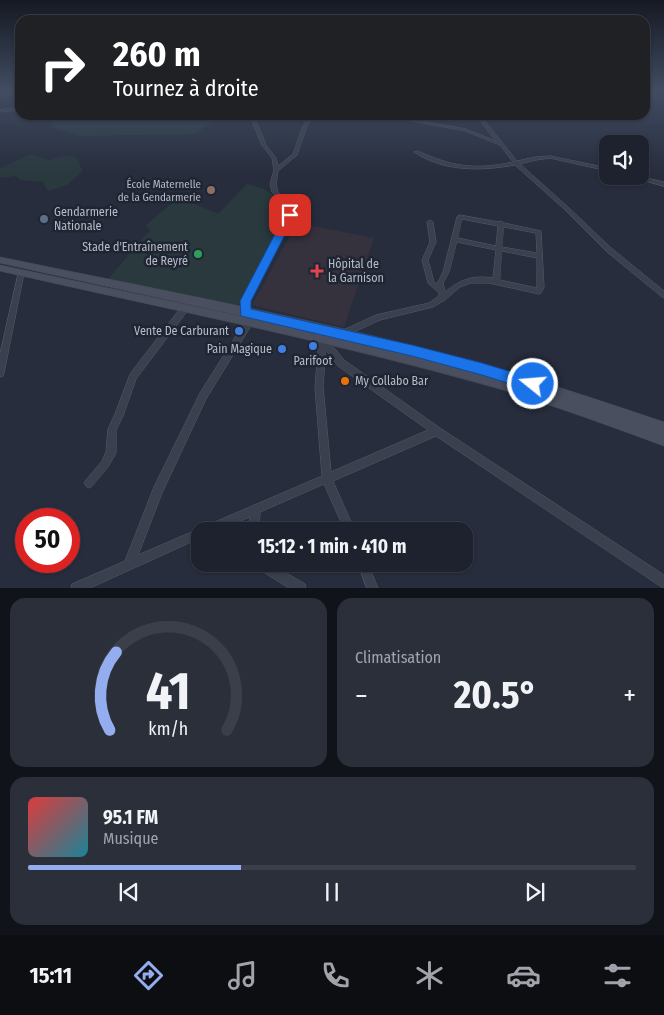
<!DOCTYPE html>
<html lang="fr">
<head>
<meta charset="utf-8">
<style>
  :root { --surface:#1d222e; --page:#2a2f3a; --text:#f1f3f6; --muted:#a0a4aa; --line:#3b3f4a; --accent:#94adef }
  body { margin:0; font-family:"Fira Sans Condensed",sans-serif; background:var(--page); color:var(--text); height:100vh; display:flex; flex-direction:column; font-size:19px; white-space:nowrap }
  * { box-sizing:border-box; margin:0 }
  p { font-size:16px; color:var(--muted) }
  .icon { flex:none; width:28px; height:28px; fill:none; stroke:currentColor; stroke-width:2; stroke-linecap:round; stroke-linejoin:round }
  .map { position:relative; height:588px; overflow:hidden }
  .sheet { display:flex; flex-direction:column; gap:10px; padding:10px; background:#101319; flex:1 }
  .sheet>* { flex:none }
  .guide { position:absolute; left:15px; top:15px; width:635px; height:105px; border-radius:15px; box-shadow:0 1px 4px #0004,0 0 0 1px var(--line); background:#202124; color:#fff; overflow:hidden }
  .tools { position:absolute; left:599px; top:135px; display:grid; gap:10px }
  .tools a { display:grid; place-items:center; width:50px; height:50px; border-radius:10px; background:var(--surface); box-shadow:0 1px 4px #0004,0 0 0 1px var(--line); font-size:25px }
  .speed { position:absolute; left:15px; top:508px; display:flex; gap:10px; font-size:25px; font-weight:700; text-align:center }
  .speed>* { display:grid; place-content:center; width:65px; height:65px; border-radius:50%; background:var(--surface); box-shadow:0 1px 4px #0004,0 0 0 1px var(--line); line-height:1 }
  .speed .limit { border:8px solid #d22; background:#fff; color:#111 }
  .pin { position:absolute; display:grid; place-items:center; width:42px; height:42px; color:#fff; margin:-21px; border-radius:10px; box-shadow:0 2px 8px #0006 }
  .me { position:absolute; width:55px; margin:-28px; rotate:287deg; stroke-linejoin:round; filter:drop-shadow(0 0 4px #0008) }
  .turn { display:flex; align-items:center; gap:18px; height:105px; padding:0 15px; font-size:22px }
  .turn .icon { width:65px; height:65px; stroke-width:2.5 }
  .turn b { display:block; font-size:35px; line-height:42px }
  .big { font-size:38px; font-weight:700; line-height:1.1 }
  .sheet .tile { flex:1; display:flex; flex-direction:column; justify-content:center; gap:8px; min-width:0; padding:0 18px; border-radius:15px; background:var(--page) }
  .sheet .dial { align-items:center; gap:0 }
  .dial svg { height:130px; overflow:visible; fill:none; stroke:var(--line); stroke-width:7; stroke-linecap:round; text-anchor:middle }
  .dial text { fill:var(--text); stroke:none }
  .song { display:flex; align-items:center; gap:15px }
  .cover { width:60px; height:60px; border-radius:8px; background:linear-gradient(135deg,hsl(0 70% 55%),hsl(190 70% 35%)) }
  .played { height:5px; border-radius:2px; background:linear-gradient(90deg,var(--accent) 35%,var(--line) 35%) }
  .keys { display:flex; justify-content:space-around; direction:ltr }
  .heat { display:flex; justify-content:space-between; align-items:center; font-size:28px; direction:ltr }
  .sheet .tiles { flex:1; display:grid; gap:10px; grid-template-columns:1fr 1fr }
  .tile:last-child { grid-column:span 2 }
  .trip { position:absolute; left:191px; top:522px; width:282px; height:50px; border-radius:15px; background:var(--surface); box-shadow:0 1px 4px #0004,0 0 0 1px var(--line); font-weight:700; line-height:50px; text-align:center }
  .tab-bar { display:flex; height:80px; justify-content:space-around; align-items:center; background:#0c0e12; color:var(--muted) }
  .tab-bar .icon { width:35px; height:35px }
  .tab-bar .on { color:var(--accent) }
  .tab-bar b { font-size:22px; color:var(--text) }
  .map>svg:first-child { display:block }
  .medical { fill:#35323e }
  .green { fill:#29393e }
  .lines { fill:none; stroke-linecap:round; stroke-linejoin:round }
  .street-casing { stroke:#555b68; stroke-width:1 }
  .secondary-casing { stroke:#434956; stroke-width:1 }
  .street { fill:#3a404d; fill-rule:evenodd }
  .secondary { fill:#494f5f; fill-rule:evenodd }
  .route { fill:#1a73e8; stroke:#114b97 }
  .education-dot { fill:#8d6e63; stroke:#1f2532; stroke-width:2 }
  .service-dot { fill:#5c6f8a; stroke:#1f2532; stroke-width:2 }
  .leisure-dot { fill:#2e9e5b; stroke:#1f2532; stroke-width:2 }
  .health-dot { fill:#e0444e; stroke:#1f2532; stroke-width:2 }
  .shop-dot { fill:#3f7fe0; stroke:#1f2532; stroke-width:2 }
  .food-dot { fill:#e8710a; stroke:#1f2532; stroke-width:2 }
  .labels { text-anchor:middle; stroke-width:5; stroke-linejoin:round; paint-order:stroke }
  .far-poi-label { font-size:11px; fill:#b6bbc8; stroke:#1f2532; text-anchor:end }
  .poi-label { font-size:12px; fill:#b6bbc8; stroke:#1f2532; text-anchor:start }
</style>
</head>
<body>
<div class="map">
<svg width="664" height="588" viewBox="0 0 664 588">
  <rect width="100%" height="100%" fill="#272d3d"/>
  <path class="medical" d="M297,223L374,238L344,327L252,305Z"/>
  <path class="green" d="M56,115H221L196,134L78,136L50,127Z
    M31,154L49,160L65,156L76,157L83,171L67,185L48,191L43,182L21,180L16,176L0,178V168Z
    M247,184C270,189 273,195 288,211L238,305L108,279L150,230L146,225L179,197L218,214Z"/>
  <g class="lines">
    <g class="street-casing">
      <path id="street" d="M13,90H20L0,97V95Z
        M20,108V110L0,112V110Z
        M250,115H254L266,145L276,158L278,166L293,154L303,126L310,115H314L307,126L297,155L278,171L276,184L278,192L293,209V215L248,301L249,312L248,314H242L241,312L242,301L287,215V209L272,192L270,184L274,170L272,158L262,145Z
        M380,115H389L466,129L496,141L476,115H480L517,161L536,157L550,156L608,168V171L550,158L536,160L520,164L568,207L610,247L664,291V298L662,297L606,251L564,209L515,165C481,171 444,172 414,152L418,151C453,167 475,170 513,162L500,145L465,131Z
        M628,176H638L664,182V186Z
        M460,215L498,222L501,221L504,223L541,231L544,287L541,293L539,294L530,292L489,283H471L460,287L445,300L433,307L380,320L345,336L342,337L339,336L338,334L339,332L376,315L429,303L439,296V293L428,283L422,260L430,242L427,222L430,220L433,222L436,242L428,260L434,282L437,284L443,272L457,217ZM462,219L498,226L496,246L458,238ZM504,227L536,233L537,253L502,247ZM457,242L496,250L493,278C473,275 461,279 445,292L443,283L449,272ZM502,251L537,258V288L500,280Z
        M19,271H23L24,273L4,373L3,376L0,377V354Z
        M185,305L188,306L189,308L188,310L136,379L123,416L116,430V453L108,467L92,486L89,488L86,486L84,483L86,480L102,461L106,452L108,429L115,414L130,374L182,306Z
        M249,319L252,320L253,322L252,324L206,399L162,493L138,555L322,476L315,387L319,339L320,337L323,336L330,338L331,344L344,360L440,428L664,575V588L660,586L436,436L333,481L355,531H345L324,484L260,512L259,531H249L250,517L216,531H200V538L90,588H71L72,584L125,561L154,487L200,393L246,320ZM326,350L338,366L428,430L331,472L323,387Z
        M255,564H271L305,584L306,588H289L257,568Z
        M358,564H368L378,588H367Z"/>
    </g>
    <g class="secondary-casing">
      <path id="secondary" d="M0,257C168,292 337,322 502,370C557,386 610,404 664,422V446C610,426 555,406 500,389C335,342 167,309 0,271V265L306,330L0,263Z"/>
    </g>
    <use href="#street" class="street"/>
    <use href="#secondary" class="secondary"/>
  </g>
  <linearGradient id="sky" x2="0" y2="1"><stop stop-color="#151922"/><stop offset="0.52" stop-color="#414c62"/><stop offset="1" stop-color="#414c62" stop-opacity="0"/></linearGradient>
  <rect width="664" height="173" fill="url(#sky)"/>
  <path class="route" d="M290,212L295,215L251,301V309L412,345L482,363L538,380L540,384L538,389L533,391L482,375L412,356L241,316L240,301L285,215Z"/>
  <circle class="education-dot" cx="211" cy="190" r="5"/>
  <circle class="service-dot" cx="44" cy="219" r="5"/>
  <circle class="leisure-dot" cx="198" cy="254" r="5"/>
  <path class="health-dot" d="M314.5 263.5h5v5h5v5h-5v5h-5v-5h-5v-5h5z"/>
  <g class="shop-dot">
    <circle cx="239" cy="331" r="5"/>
    <circle cx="313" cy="346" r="5"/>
    <circle cx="282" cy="349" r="5"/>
  </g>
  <circle class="food-dot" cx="345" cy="381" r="5"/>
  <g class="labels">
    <g class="far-poi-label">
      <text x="201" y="188">École Maternelle<tspan x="201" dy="13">de la Gendarmerie</tspan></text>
    </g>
    <g class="poi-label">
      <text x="54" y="216">Gendarmerie<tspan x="54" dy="14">Nationale</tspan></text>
      <text x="188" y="251" text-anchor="end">Stade d'Entraînement<tspan x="188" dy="14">de Reyré</tspan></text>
      <text x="328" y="268">Hôpital de<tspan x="328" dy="14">la Garnison</tspan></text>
      <text x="229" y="335" text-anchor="end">Vente De Carburant</text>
      <text x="272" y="353" text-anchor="end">Pain Magique</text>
      <text x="313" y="365" text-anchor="middle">Parifoot</text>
      <text x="355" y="385">My Collabo Bar</text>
    </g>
  </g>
</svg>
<div class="tools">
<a><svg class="icon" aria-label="sound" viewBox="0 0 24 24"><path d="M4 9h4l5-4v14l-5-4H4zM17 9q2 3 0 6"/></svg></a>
</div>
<div class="speed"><div class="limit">50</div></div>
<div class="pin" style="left:290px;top:215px;background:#d93025"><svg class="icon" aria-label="arrive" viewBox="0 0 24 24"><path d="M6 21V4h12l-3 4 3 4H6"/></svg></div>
<svg class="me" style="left:533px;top:384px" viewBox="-20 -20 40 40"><circle r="17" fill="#1a73e8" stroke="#fff" stroke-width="3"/><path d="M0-11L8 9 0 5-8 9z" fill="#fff"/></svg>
<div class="trip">15:12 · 1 min · 410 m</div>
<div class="guide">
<div class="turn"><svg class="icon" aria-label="right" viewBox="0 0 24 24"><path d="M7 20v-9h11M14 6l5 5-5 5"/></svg><div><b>260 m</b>Tournez à droite</div></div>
</div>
</div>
<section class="sheet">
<div class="tiles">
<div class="tile dial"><svg viewBox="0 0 100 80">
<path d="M14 69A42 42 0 1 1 86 69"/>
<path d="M14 69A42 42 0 0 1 18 21" stroke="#94adef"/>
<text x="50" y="56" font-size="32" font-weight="700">41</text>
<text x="50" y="72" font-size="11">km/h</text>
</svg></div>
<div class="tile"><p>Climatisation</p>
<div class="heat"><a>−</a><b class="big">20.5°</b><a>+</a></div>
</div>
<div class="tile">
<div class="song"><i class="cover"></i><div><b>95.1 FM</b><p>Musique</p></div></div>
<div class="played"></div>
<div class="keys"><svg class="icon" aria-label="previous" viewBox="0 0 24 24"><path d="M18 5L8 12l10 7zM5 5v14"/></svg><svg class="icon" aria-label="pause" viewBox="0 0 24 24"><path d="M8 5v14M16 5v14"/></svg><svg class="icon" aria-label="next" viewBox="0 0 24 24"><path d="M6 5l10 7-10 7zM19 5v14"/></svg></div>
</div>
</div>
</section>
<nav class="tab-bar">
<b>15:11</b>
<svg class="icon on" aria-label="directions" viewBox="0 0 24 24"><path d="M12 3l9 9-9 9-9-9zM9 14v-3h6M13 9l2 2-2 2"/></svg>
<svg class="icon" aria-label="music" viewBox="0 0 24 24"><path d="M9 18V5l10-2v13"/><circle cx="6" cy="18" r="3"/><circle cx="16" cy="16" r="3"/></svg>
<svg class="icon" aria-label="phone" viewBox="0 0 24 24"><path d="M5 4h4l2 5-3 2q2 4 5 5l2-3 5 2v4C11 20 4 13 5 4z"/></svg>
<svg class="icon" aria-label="climate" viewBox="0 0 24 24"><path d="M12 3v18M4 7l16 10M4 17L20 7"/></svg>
<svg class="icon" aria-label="car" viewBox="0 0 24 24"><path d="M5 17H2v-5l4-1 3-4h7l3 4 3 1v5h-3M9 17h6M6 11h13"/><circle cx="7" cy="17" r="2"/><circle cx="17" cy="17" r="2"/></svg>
<svg class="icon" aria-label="filters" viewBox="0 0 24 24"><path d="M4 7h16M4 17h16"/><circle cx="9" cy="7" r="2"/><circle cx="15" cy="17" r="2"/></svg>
</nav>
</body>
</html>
